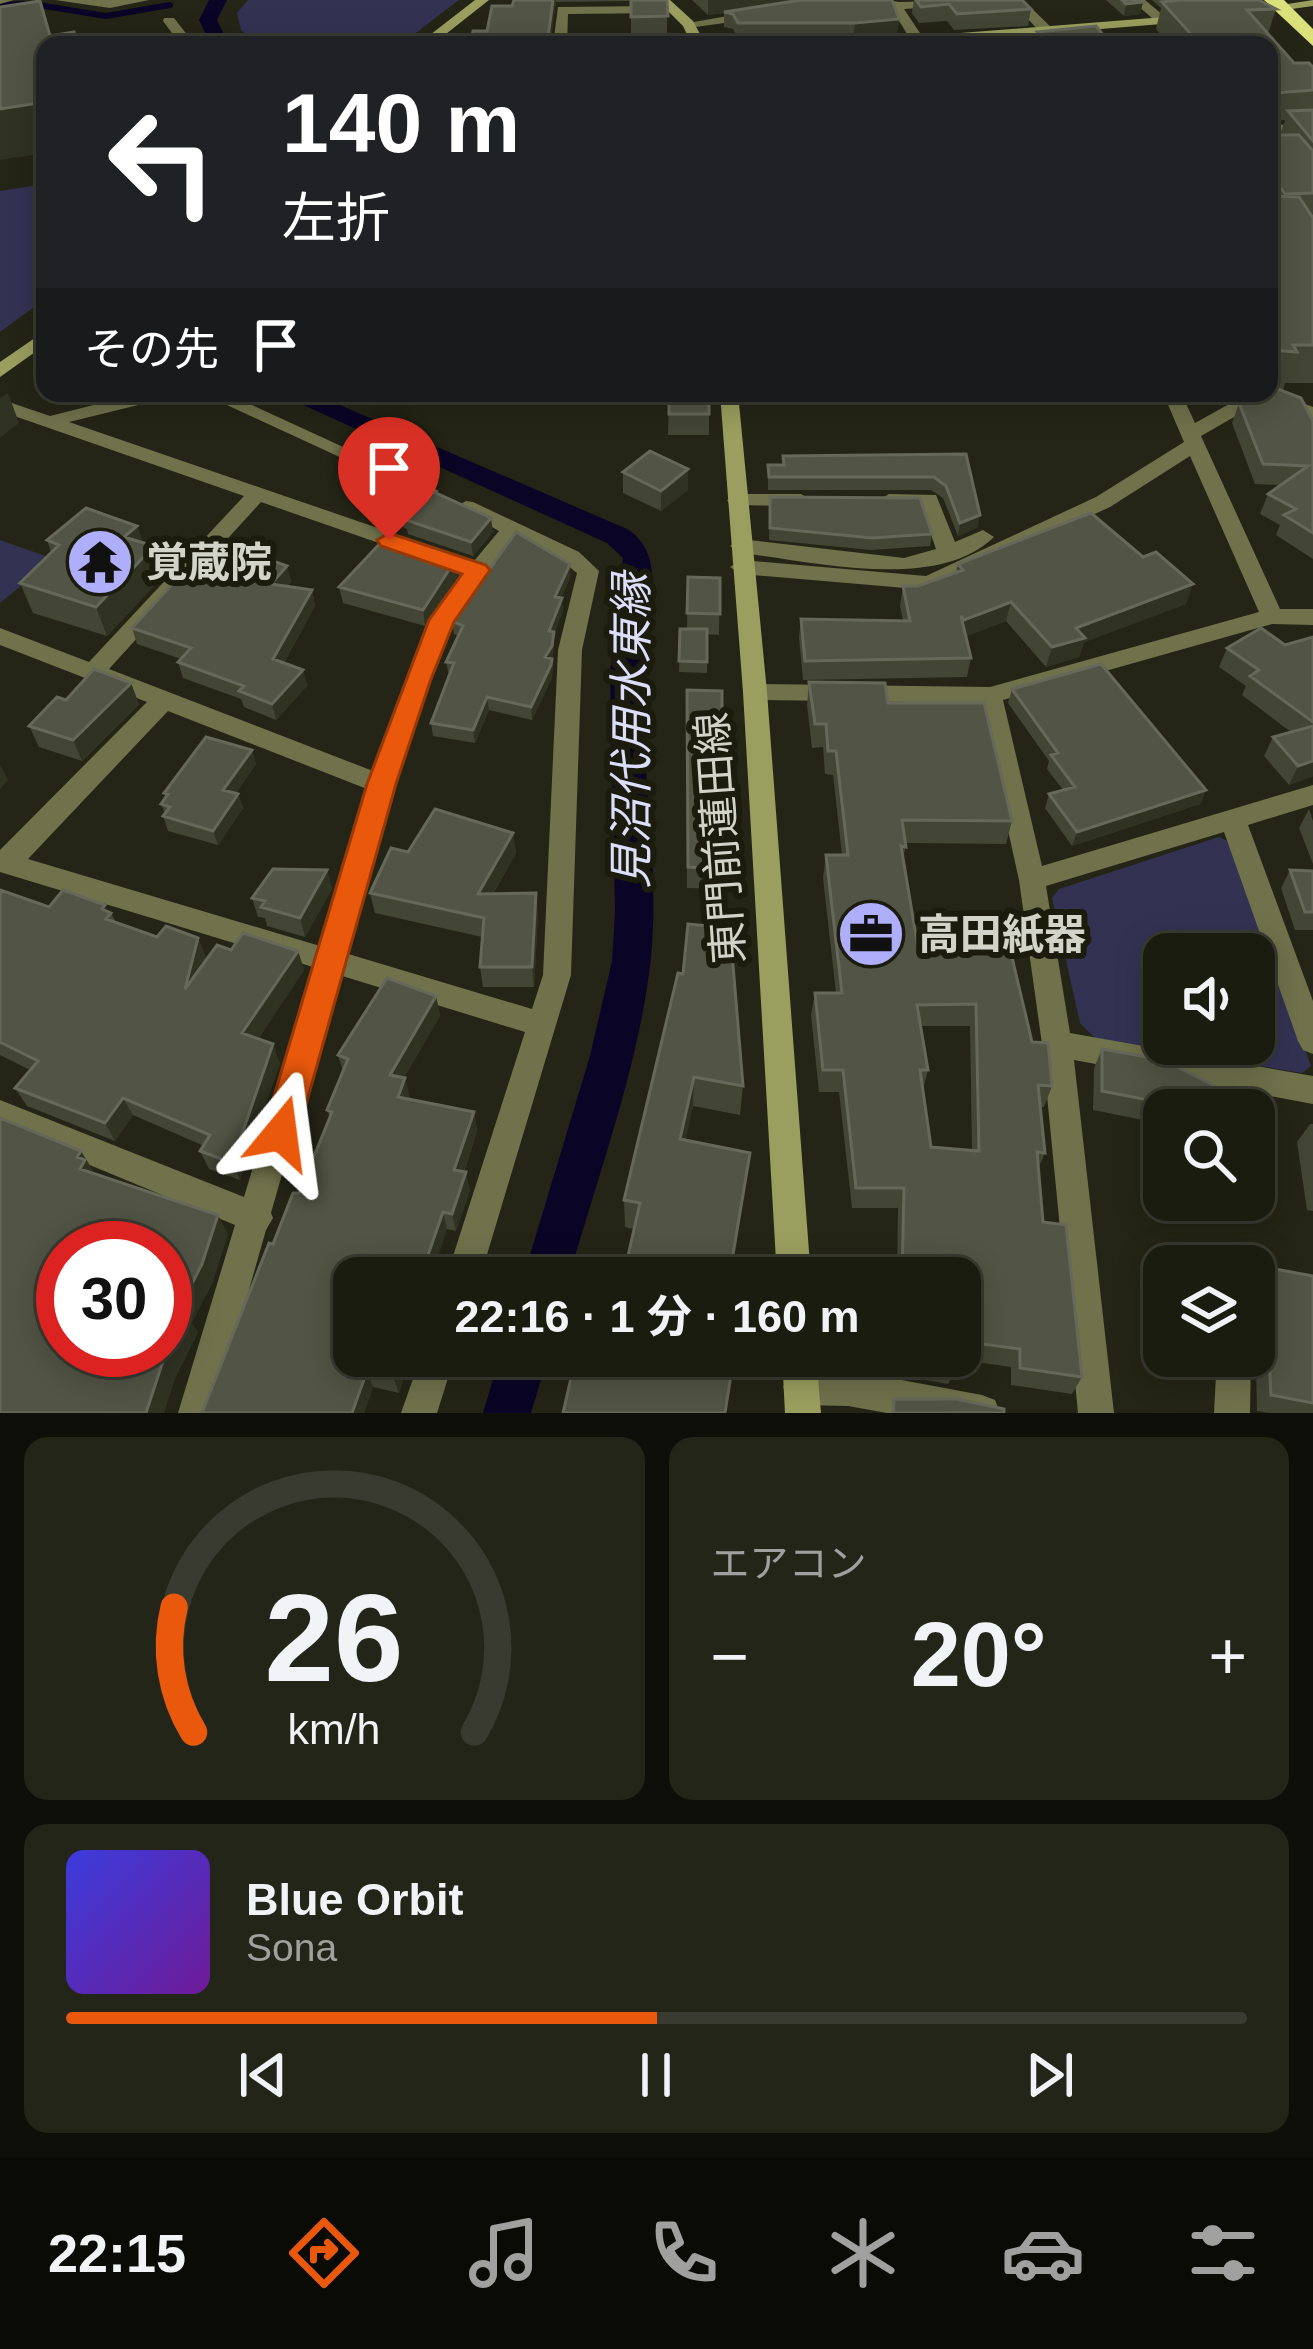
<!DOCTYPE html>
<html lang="ja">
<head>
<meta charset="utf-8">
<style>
  :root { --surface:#1b1c10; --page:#242519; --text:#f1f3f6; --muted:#a0a19f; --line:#393a30; --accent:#ea580c }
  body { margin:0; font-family:Helvetica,"Noto Sans JP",sans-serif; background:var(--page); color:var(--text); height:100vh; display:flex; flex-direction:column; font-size:45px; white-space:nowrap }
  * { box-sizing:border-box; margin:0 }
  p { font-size:39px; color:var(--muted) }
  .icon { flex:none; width:66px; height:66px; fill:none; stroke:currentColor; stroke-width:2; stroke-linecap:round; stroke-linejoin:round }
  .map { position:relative; height:1413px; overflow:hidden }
  .panel { display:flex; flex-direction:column; gap:24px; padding:24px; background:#0f0f09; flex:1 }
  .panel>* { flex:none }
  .hud { position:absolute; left:36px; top:36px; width:1242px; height:366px; border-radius:24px; box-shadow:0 6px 30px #0003,0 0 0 3px var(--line); background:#202124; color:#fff; overflow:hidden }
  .controls { position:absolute; left:1143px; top:933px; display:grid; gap:24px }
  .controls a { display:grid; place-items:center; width:132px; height:132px; border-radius:24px; background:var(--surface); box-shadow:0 6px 30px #0003,0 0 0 3px var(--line); font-size:60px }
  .speed { position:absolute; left:36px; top:1221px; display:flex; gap:24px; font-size:60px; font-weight:700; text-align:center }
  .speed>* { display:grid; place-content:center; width:156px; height:156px; border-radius:50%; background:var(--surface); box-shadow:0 6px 30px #0003,0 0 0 3px var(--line); line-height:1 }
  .speed .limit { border:18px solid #d22; background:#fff; color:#111 }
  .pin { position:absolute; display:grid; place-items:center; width:102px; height:102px; color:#fff; margin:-123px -51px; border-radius:50% 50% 50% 0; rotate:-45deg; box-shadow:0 0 12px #0007 }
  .pin .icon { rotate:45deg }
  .me { position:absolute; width:132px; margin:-66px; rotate:16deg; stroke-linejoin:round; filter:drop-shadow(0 0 9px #0008) }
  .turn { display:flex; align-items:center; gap:42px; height:252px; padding:0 48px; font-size:54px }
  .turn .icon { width:156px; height:156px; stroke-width:2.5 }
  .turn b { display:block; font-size:84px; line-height:102px }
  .then { display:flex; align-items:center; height:114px; padding:0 48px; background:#0003; gap:24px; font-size:45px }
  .big { font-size:90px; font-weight:700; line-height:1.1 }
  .panel .card { flex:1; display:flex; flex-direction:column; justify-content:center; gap:18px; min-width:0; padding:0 42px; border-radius:24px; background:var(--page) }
  .panel .dial { align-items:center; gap:0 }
  .dial svg { height:312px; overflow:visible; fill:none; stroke:var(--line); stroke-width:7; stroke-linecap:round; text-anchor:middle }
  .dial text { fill:var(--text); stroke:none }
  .song { display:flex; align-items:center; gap:36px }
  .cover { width:144px; height:144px; border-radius:18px; background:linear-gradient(135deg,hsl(240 70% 55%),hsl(280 70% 35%)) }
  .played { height:12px; border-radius:6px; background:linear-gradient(90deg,var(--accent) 50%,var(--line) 50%) }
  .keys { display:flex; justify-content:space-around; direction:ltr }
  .heat { display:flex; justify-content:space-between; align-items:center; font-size:66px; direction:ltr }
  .panel .tiles { flex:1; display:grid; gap:24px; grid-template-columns:1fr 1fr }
  .card:last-child { grid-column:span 2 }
  .trip { position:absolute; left:333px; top:1257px; width:648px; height:120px; border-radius:24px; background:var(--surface); box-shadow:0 6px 30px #0003,0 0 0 3px var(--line); font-weight:700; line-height:120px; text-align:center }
  .tabs { display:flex; height:192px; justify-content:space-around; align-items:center; background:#0b0b06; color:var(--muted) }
  .tabs .icon { width:84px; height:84px }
  .tabs .current { color:var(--accent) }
  .tabs b { font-size:54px; color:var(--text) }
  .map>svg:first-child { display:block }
  .green { fill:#333253; fill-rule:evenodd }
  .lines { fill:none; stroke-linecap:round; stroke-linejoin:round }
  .stream { stroke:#0a0526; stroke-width:6 }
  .canal { fill:#0a0526; fill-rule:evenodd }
  .street { fill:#6f724b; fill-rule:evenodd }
  .secondary { fill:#9a9f5f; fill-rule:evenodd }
  .highway { fill:#dbe17a; fill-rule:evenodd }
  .wall { fill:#434535; fill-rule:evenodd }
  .shaded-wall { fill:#303222 }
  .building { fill:#525445; stroke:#66685a; stroke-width:3; fill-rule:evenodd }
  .route { fill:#ea580c; stroke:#983908; stroke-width:3 }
  .labels { text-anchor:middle; stroke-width:12; stroke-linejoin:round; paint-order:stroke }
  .poi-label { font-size:42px; font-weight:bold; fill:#d2d3c9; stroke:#1b1c0d; text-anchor:start }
  .street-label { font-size:42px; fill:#d2d3c9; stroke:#1b1c0d }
  .water-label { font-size:45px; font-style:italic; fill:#dddefb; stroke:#1b1c0d }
</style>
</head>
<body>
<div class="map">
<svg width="1313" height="1413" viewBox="0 0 1313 1413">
  <rect width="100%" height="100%" fill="#242516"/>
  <path class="green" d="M248,0H459L400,45H258L241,30L237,13Z
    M45,184V299L0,332V191Z
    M0,540L54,559L0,603Z
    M1219,837L1232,843L1311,1066L1302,1073L1096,1039L1080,1023L1052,898L1059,889ZM1164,954H1254V1044H1164Z"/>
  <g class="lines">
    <path class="stream" d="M0,5L32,4L106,16L170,5"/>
    <path class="canal" d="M209,0H227L217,20L229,45H211L199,20Z
      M277,393H312L627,529C673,557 643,629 642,674C641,768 660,864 651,958C639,1066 598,1174 569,1278H523L590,1056L612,961L615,912L610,673L623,558L607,543Z
      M500,1356H548L531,1413H483Z"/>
    <path class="street" d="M0,0H14L0,4Z
      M55,0H149L110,8Z
      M886,0L899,2L988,0L982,4L904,9L926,42L923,45H914Z
      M1010,0H1023L1054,30V36H1044Z
      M1131,0H1145L1170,21L1159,24Z
      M662,6L666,7V13L568,14L567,45H553L558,7Z
      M757,11L763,15L761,18L688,28L682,24Z
      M164,18H174L195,45H181L163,21Z
      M1313,124V132L1269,133V125Z
      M1269,391L1313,407V420L1262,401L1201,436L1280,609H1313V625L1272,624L1003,700L1042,866L1313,785V805L1248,825L1313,1001V1054L1303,1050L1298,1041L1224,832L1046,886L1070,1033L1313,1076V1104L1074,1060L1114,1413H1078L1042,1044L1019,880L980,703L755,700L743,692L755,684L990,687L1259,612L1190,456L1110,507L929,590L741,574L730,567L741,560L926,576L1096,497L1184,442L1163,393H1181L1195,423L1249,393Z
      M141,393H173L171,397L69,422L474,561L499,531L456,507L466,501L473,502L579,552L599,571L582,650L571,975L480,1278H446L525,1032L339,975L271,1213L273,1218L266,1230L214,1413H178L235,1225L0,1128V1100L244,1197L313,967L0,872V850L147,702L0,645V628L89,662L244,496L0,411V399L50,416ZM261,502L465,573L419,644L373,771L109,669ZM515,539L563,562L577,573L558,650L543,975L532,1009L345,953L394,784L441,645L486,575ZM168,711L367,789L320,946L28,859Z
      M201,393H226L439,491L429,497L422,495Z
      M737,494H801L811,500L801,506L730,505L727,500Z
      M889,494L936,495L955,542L983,530L994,537C936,593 813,561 741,553L730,546L741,539L904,558L936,549L921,506L882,505L879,500Z
      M421,1356H455L437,1413H401Z
      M1217,1356H1251L1250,1413H1214Z
      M801,1369L848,1370L982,1395L995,1400L1000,1413H887L848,1406L801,1405L789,1399L783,1387L789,1375Z"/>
    <path class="secondary" d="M475,0H489L432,45H417Z
      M657,0H670L693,21L706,45H692L683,26Z
      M1313,0V6L1262,13L1256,9Z
      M1190,15V21L1186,22L906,45H851L858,41Z
      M45,331V345L0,377V362Z
      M720,393H738L767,692L811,1278H777L743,692Z
      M782,1356H816L821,1413H785Z"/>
    <path class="highway" d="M1264,0H1284L1313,29V46Z"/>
  </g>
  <path class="wall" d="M514,0H667V45H631V1L556,2L550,45H470L512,6Z
    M692,0H892L899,19L897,34L853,38H737L733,29L724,27V13L708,15Z
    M914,0H1022L1031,9L1028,26L954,30L947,21L919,23L912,13Z
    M1106,0H1140L1143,2L1140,14L1124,16Z
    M1152,0H1259L1276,9L1268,34L1294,63L1313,67V383H1285L1283,391L1313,421V559L1276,535L1280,525L1260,514L1268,494L1280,485L1255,484L1232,423L1239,403L1269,393V135H1280L1285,120L1269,121V45H1170L1156,29L1161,8Z
    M1037,32L1111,45H1037L1035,42Z
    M669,393L709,414V435H668Z
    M966,454L978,527L958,536L943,498L931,490H768V465H782L783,456Z
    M623,472L688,490L661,511L623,493Z
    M770,497L932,534L930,546L871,550L769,540Z
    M378,498L493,532L473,556L408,534L407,529L398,525L397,517L381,511Z
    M137,526L143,543L154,546L163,576L107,636L33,613L20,583L51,552L47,540Z
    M958,564L1186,604L1084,642L1079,657L1046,667L1006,621L966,636L971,658L967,677L803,680L799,638L801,619L903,621L900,606L903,586H918L956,572Z
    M287,566L291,582L287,586L312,590L315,606L284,663L303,670L307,686L276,720L244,707L241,699L183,678L178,662L181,659L137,644L132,628Z
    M458,575L425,626L343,603L339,587Z
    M571,576L561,598L563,611L554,634L552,678L532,720L489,710L475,743L433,736L431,723L449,675L446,662L458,636L454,634L452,621Z
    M688,577L720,578L719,635L707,634V673L679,672L680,629H687Z
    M1313,637V776L1289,785L1264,756L1273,737L1291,732L1242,695L1246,686L1219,667L1227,648L1285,645Z
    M809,682L888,703L1012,821L1006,844L906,843L903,861L919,954L1032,1042L1052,1086L1044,1107H1040L1045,1153L1038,1169L1043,1222L1082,1377L1072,1394L1011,1385V1367L955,1359L956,1367L948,1384L895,1374V1356H960V1278H897L898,1208H852L839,1092H819L811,1015L815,993H836L823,878L826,855H842L833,775L825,774L823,747L812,748L807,705ZM921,1026H970L972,1151L931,1147L923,1089L928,1070Z
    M1012,689L1206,790L1200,804L1072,846L1045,808L1049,794L1063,790L1047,769L1049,761L1008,703Z
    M687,690L722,808L733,869L731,889L687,888Z
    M139,704L82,761L39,747L29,726Z
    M252,750L256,764L236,793L238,794L243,808L218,845L168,831L163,816L165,814L161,804L166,798L164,793Z
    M1309,809L1313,821V864L1299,828Z
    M513,833L516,853L493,894L538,913L534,987H483L480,967L482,937L375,913L370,893L408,852Z
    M327,870L332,889L305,937L267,926L265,918L258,917L252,898Z
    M1290,870L1313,871V930H1295L1281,888Z
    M0,890L49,907L108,911L111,913L116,922L157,937L198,938L206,957L204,963L231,950L298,951L304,970L258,1039L280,1063L240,1180L209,1169L200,1151L204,1146L133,1115L115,1141L27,1106L15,1088L30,1070L0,1055Z
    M683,974L743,1086L740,1115L693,1106L685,1140L750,1153L731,1278H623L634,1229L625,1227L624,1200Z
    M436,996L440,1016L404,1077L409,1099L474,1112L477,1131L464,1172L470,1190L456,1231L447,1229L354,1356H411L399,1393L373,1387L364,1413H202L273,1244L299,1193L330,1118L327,1110L343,1071L338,1055Z
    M1102,1049L1254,1110H1164V1119L1152,1113L1148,1121L1093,1110L1094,1068Z
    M1310,1124H1313V1211L1307,1210L1297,1142Z
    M1264,1267L1313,1276V1413H1270L1257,1411L1254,1281Z"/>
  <path class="shaded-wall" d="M553,0H556L550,45H547Z
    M708,0H805L708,15Z
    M1143,2L1140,14L1124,16L1126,4Z
    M899,19L897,34L853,38L855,23Z
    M45,102V153L0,160V109Z
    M8,393L19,423L0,438V398Z
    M1227,393H1240L1224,402Z
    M688,469V490L661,511V491Z
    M980,515L978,527L958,536L960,523Z
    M491,518L493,532L473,556L471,542Z
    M137,526L147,553L154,546L163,576L107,636L96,607L124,537Z
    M456,559L458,575L425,626L423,610Z
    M570,564L571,576L556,609L555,597Z
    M287,566L291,582L275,600L271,584Z
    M1193,584L1186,604L1084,642L1079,657L1046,667L1052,647L1076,628Z
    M312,590L315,606L277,675L273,659Z
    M562,598L563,611L554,634L552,678L532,720L531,707L545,657L549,631Z
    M1011,602L1006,621L960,639L964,620Z
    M303,670L307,686L276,720L272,704Z
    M131,683L139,704L82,761L73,740Z
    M487,697L489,710L475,743L473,730Z
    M252,750L256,764L228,804L223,790Z
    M1313,761V776L1289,785L1298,766Z
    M0,764L8,780L0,789Z
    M1206,790L1200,804L1072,846L1077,832Z
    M238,794L243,808L218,845L213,831Z
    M513,833L516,853L481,914L478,894Z
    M327,870L332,889L305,937L300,918Z
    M536,893L538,913L534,987L532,967Z
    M198,938L206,957L194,1008L185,989Z
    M298,951L304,970L249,1052L242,1033Z
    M436,996L440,1016L395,1094L390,1075Z
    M273,1044L280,1063L240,1180L232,1163Z
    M694,1077L693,1106L680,1167V1139Z
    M405,1078L410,1097L403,1116L398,1097Z
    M123,1098L133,1115L115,1141L105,1123Z
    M474,1112L477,1131L458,1188L454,1170Z
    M81,1151L94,1172H93L80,1169L77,1157Z
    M750,1153L731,1278H729Z
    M466,1172L470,1190L456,1231L452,1214Z
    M443,1212L447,1229L431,1278H420Z
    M218,1215L228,1234L213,1282L192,1323L198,1332L196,1337L175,1379L164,1413H146L178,1311Z
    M400,1356H411L399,1393L393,1377Z
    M367,1371L373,1387L364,1413H352Z"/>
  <path class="building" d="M514,0H553L547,45H470L473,31H487L492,6H512Z
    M631,0H667L668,16L631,17Z
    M801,0H892L899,19L855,23H738L733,14L724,12Z
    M916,0H1022L1031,9L957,14L949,4L921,7Z
    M1122,0H1140L1143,2L1126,4Z
    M1181,0H1259L1276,9L1247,10L1294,63H1309L1313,67V90L1276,93L1269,84V45H1236L1233,41L1198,42L1162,2Z
    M40,1L50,36L74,32L77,45H45V102L0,109V7Z
    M1096,26L1111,45H1045L1037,32Z
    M1313,110V141L1288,111Z
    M1269,135H1299L1313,151V193L1285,194L1269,173Z
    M1269,196L1299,197L1313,218V345H1293L1297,352L1269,350Z
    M1270,386L1301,398L1313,421V533L1284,515L1296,509L1268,494L1308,466L1263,464L1239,403L1258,393H1269Z
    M669,393H709V414H669Z
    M650,451L688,469L661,491L623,472Z
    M966,454L980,515L960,523L946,486L934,477H769L768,465H784L783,456Z
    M401,477L491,518L471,542L406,520L410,517L396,512L402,506L378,498Z
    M770,497L920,498L932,534L872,538L770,528Z
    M86,508L137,526L124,537L154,546L96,607L20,583L59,545L47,540Z
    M1091,513L1143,557L1156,552L1193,584L1076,628L1085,638L1052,647L1011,602L964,620L961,616L971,658L805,661L801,619L910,621L903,586H918L963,570L958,564Z
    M516,532L570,564L555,597L562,598L549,631L554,632L552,646L545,657L552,659L551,665L531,707L487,697L473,730L431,723L454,663L446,662L463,626L452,621Z
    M387,536L456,559L423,610L339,587Z
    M228,545L287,566L271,584L312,590L273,659L303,670L272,704L239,691L244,686L178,662L191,648L132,628L187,568L209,565Z
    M688,577L720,578V614L687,613Z
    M1261,628L1285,645L1313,637V722L1250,676L1259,670L1227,648Z
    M680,629H707V662L679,661Z
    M1101,664L1206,790L1077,832L1049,794L1075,787L1051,755L1058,753L1012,689Z
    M94,669L131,683L73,740L29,726L57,697L66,700Z
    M809,682L885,683L888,703H984L1012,821L902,820L906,847L901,846L919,954L1011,953L1032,1042L1048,1043L1052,1086L1038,1085L1045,1153L1037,1152L1043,1222L1066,1225L1082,1377L1020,1368V1349L960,1341V1278H902L904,1188H856L843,1070H823L815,993H842L826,855H848L836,751H828L826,724H815ZM976,1004L979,1151L931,1147L920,1070H928L917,1005Z
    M687,690L722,691V808H732L733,869L688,867Z
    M1313,726V761L1298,766L1273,737Z
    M206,737L252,750L223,790L238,794L213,831L163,816L170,807L161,804L168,794L164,793Z
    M435,809L513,833L478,894L536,893L532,967H480L484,918L370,893L391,848L408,852Z
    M273,869L327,870L300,918L261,907L265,901L252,898Z
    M1290,870L1313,871V912H1305Z
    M0,890L49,907L63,890L105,905L102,909L111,913L106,919L157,937L166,926L198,938L185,989L217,945L231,950L243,933L298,951L242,1033L273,1044L232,1163L200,1151L210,1135L123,1098L105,1123L15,1088L38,1061L0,1042Z
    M688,924L730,928L743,1086L694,1077L680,1139L750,1153L729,1278H623L640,1203L624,1200L678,973L683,974Z
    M387,978L436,996L390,1075L405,1078L398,1097L474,1112L454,1170L466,1172L452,1214L443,1212L420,1278H354V1356H400L393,1377L367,1371L352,1413H202L269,1243L273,1244L293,1193H299L332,1112L327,1110L348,1059L338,1055Z
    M1102,1049L1164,1060L1256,1107L1254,1112V1110H1193L1157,1092L1158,1102L1102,1091Z
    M0,1118L81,1151L77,1157L85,1160L80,1169L218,1215L202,1264L178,1311L187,1314L185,1319L163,1361L146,1413H0ZM63,1248H165V1350H63Z
    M1264,1267L1313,1276V1403L1271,1395Z
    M576,1356H734L725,1413H563Z
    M955,1356L956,1367L901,1357V1356Z
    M894,1399H957L1004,1409V1413H893Z"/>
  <path class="route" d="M389,533L486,565L490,570L454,622L431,679L396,784L298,1133L293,1145L281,1149L268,1145L263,1133L367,784L429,620L462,574L381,546L377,540Z"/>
  <defs>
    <g id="temple-disc" transform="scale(3.45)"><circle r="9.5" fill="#afaefa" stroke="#1b1c0d"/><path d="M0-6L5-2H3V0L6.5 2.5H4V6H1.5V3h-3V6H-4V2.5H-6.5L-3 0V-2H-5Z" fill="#111"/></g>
    <g id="office-disc" transform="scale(3.45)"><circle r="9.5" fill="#afaefa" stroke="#1b1c0d"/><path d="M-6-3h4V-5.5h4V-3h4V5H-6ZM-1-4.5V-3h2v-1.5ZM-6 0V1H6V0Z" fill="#111"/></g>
  </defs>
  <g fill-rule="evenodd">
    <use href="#temple-disc" x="100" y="562"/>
    <use href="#office-disc" x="871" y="934"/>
  </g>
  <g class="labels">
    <g class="poi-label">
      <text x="146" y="577">覚蔵院</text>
      <text x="918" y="949">高田紙器</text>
    </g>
    <g class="street-label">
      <text transform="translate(720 838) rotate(-94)" y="15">東門前蓮田線</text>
    </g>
    <g class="water-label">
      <text transform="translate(631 731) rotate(-90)" y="16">見沼代用水東縁</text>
    </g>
  </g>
</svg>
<div class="controls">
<a><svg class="icon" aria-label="sound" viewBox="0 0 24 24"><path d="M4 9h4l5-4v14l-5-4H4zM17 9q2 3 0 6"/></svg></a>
<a><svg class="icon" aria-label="search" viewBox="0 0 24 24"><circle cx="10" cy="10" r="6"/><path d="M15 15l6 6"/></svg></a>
<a><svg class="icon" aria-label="layers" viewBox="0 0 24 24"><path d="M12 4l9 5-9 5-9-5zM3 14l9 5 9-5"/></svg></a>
</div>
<div class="speed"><div class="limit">30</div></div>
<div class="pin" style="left:389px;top:540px;background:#d93025"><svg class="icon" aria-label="arrive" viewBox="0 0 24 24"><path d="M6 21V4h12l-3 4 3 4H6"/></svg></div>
<svg class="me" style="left:281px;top:1133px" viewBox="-20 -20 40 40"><path d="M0-17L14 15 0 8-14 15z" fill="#ea580c" stroke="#fff" stroke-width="4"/></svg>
<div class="trip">22:16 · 1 分 · 160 m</div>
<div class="hud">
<div class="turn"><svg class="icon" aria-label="left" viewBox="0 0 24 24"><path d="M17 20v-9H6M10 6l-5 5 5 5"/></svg><div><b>140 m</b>左折</div></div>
<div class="then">その先<svg class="icon" aria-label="arrive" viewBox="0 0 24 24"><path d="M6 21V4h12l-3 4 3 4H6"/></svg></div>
</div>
</div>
<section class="panel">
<div class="tiles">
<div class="card dial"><svg viewBox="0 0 100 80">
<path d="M14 69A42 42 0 1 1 86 69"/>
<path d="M14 69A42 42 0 0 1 9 37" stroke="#ea580c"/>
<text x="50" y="56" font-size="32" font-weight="700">26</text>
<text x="50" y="72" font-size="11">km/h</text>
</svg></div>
<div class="card"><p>エアコン</p>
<div class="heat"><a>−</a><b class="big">20°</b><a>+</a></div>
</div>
<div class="card">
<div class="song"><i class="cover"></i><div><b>Blue Orbit</b><p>Sona</p></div></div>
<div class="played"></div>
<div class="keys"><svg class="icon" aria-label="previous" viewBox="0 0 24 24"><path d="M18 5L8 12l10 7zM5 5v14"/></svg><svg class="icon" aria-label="pause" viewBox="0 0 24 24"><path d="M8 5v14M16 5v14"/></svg><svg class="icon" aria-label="next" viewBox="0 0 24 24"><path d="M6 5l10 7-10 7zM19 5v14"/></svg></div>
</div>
</div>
</section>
<nav class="tabs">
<b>22:15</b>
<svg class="icon current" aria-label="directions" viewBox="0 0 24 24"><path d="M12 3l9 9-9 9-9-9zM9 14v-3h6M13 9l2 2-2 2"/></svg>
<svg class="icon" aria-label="music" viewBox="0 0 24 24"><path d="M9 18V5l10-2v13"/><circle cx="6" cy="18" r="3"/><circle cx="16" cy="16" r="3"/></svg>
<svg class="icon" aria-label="phone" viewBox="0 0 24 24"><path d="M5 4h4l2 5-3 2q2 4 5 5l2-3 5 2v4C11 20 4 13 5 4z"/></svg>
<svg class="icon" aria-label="climate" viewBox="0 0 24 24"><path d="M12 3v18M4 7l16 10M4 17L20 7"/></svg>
<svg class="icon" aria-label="car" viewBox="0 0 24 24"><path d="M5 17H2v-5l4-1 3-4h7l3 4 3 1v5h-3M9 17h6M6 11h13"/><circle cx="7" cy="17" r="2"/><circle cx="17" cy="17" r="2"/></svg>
<svg class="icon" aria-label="filters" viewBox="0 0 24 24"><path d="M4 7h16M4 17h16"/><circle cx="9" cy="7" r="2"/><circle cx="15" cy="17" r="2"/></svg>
</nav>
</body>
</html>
